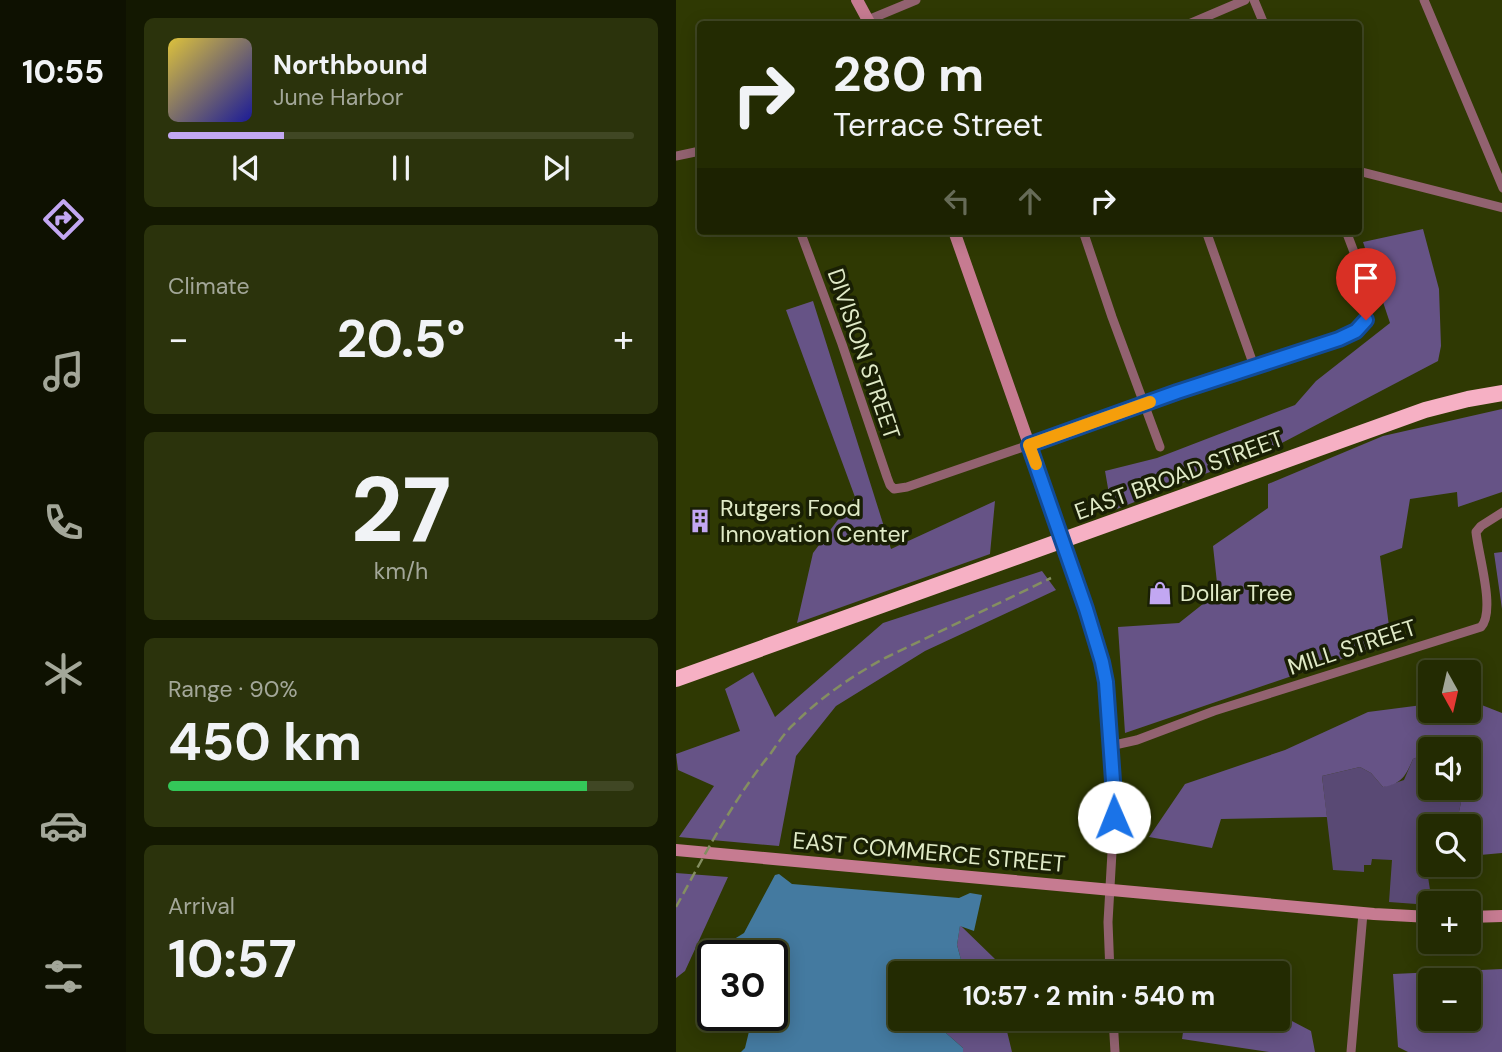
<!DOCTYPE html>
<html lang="en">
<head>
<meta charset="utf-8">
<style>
  :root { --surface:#232b02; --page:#2b330c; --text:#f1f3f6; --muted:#a3a799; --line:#404724; --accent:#c2a7f2 }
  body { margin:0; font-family:"DM Sans",sans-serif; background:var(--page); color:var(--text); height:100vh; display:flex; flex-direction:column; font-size:26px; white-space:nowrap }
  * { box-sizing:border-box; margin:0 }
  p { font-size:23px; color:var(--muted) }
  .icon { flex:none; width:38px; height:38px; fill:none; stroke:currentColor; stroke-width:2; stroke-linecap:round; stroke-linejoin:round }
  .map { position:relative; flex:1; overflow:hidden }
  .drawer { display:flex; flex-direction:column; gap:18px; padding:18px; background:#131801; width:550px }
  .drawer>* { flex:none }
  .guide { position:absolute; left:21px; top:21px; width:665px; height:214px; border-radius:7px; box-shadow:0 4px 18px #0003,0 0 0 2px var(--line); background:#232b02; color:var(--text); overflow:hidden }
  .needle { width:46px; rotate:172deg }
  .fabs { position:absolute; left:742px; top:660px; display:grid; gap:14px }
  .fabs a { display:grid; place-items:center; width:63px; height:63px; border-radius:7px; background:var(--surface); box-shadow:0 4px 18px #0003,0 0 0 2px var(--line); font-size:35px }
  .speed { position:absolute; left:21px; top:940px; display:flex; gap:14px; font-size:35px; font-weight:700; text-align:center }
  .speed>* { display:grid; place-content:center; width:91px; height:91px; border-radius:50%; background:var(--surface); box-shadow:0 4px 18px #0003,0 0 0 2px var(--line); line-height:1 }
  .speed .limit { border:4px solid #111; border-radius:10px; background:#fff; color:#111 }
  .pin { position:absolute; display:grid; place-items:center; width:60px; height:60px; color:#fff; margin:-72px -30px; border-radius:50% 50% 50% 0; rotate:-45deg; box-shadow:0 0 7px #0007 }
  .pin .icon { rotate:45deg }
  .me { position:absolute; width:77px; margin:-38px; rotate:359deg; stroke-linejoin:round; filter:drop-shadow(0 0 5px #0008) }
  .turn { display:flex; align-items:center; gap:24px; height:147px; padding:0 21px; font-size:32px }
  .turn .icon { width:91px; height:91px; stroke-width:2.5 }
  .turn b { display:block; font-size:49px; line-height:60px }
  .lanes { display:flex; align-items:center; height:66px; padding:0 21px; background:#0003; justify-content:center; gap:35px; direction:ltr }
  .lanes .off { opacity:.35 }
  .big { font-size:52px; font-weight:700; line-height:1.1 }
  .drawer .card { flex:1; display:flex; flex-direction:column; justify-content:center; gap:10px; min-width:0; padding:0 24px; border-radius:10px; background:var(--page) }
  .drawer .dial { align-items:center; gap:0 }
  .dial b { font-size:91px; line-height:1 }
  .song { display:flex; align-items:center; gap:21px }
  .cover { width:84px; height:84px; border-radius:10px; background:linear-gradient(135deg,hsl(50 70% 55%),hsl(240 70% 35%)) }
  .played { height:7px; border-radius:4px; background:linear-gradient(90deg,var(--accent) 25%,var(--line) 25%) }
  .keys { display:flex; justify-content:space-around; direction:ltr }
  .heat { display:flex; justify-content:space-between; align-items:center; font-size:38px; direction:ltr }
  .charge { height:10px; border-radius:5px; background:linear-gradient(90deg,#34c759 90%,var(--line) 0) }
  .trip { position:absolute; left:212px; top:961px; width:402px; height:70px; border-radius:7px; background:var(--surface); box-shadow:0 4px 18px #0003,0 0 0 2px var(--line); font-weight:700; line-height:70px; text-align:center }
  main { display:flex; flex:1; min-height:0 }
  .tabs { display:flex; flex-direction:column; width:126px; justify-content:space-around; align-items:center; background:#0e1101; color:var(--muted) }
  .tabs .icon { width:49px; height:49px }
  .tabs .active { color:var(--accent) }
  .tabs b { font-size:32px; color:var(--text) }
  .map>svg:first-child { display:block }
  .green { fill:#594974 }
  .forest { fill:#665386; fill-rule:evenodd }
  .water { fill:#447aa0 }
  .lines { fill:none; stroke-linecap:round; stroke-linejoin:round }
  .street { stroke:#926270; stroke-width:9 }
  .secondary { stroke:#c67b91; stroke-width:12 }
  .highway { stroke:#f6b0c4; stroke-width:16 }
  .rail { stroke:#848e61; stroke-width:2.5; stroke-dasharray:10 5; stroke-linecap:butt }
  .route-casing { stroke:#114b97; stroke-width:18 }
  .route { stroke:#1a73e8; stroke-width:12 }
  .slow { stroke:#f59e0b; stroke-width:12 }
  .labels { text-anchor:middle; stroke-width:7; stroke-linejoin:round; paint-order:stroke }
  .street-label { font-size:23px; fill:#e0eac7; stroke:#191f04 }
  .poi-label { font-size:23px; fill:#e0eac7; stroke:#191f04; text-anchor:start }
</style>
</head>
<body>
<main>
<nav class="tabs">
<b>10:55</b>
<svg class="icon active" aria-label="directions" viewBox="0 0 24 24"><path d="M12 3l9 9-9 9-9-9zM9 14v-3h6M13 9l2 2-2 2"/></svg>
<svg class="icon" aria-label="music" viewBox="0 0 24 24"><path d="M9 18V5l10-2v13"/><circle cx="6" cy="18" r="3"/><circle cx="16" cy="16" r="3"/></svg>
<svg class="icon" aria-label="phone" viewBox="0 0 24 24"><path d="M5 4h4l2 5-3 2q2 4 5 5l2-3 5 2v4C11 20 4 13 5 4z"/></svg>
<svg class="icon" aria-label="climate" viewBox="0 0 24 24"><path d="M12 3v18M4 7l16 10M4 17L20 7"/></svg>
<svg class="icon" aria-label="car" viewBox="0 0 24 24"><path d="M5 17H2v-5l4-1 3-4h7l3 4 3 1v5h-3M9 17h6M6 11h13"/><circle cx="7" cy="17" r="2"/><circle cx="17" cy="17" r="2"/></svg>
<svg class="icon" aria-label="filters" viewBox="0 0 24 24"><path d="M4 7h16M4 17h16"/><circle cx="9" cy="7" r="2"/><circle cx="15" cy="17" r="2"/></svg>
</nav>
<section class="drawer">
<div class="card">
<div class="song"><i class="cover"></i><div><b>Northbound</b><p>June Harbor</p></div></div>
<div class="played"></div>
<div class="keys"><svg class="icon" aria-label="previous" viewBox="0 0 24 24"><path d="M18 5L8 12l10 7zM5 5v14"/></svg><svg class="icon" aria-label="pause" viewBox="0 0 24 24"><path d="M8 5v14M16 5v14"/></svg><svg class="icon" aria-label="next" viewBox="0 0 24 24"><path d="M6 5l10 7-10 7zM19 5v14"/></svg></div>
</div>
<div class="card"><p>Climate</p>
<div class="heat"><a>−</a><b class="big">20.5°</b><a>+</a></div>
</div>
<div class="card dial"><b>27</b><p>km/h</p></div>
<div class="card"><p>Range · 90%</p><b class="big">450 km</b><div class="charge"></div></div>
<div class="card"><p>Arrival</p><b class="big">10:57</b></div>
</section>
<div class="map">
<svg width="827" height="1052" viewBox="0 0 827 1052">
  <rect width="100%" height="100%" fill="#2f3903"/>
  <path class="green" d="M754,752V788H788L780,826H754V839L747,844L756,903L754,905L713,902L716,860L696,859L695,865H688V872L657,870L646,776L684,767L695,773L707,787L728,780L737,759Z"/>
  <path class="forest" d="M747,229L763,289L765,346L762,361L604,444L436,511L429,471L481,458L619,405L640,381L714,323L687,242Z
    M137,301L215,549L319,501L314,554L121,623L137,553L179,497L110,310Z
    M826,409V492L782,507L781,492L734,499L726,548L704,556L715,642L449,733L442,627L503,623L542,592L537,546L592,508V484L707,436Z
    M826,552H827L826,609L818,553Z
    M366,571L380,590L249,651L160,706L120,756L103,846L3,837L38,786L2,770L0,754L64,731L49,689L77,672L99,717L207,623Z
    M793,700L826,713V853L793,856V826H780L788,788H793V749H754V752L737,759C730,775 726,784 707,787L695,773L684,767L646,776L651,817L545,819L536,848L473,837L509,784L609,750L692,712L754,704V710H793Z
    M0,873L52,877L9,971L0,978Z
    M284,925L319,959L321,973H286L287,967L281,945Z
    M826,969V1052H732L722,1047L717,974ZM793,980V1018H754V980Z
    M611,971L614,1020L635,1031L639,1052H593L506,1039L509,1019L602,1018V973H552Z
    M272,1019H328L336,1052H287V1048L270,1033Z"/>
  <path class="water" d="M103,874L116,884L283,898L294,893L306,895L298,931L284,926L281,945L287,967L286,973H224V1018L272,1019L270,1033L287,1048V1052H65L69,1048L77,1015H96V956L63,955L55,941L68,933L99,875Z"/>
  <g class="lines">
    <path class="street" d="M578,0L588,24
      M748,0L827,188
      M192,20L240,0
      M513,24L569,0
      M0,156L24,151
      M682,171L827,208
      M124,231L166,344L211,477L214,485L218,489L231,487L417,423L501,392L672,335C678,331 685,328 689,321C700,303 677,250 670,231
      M407,231L436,317L484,447
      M530,231L578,366
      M387,541L420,641L430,682L437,781L438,817L432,922L434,973
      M434,746L461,740L538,711L805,627C820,611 802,554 800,532L805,526L827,512
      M437,1018L439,1052
      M675,1052L687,913"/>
    <path class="secondary" d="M181,0L194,24
      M278,231L387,541
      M0,850L698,914L754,917
      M793,917L827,916"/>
    <path class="highway" d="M0,679L749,410L792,399L827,393"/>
    <path class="rail" d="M0,907C29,854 57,800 95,753C102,743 109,732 118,724C145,697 176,676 209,658L375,578"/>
  </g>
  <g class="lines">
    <g class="route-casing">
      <path id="route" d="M438,817L437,781L430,682L426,662L410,609L353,445L501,392L663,339L680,331L690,320"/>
    </g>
    <use href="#route" class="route"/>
    <path class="slow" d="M360,464L353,445L474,402"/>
  </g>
  <defs>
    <g id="building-bare" transform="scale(1.89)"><path d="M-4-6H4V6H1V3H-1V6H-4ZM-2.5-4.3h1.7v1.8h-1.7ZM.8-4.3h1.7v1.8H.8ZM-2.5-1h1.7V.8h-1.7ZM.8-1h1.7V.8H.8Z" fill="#c2a7f2" stroke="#191f04" stroke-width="2.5" paint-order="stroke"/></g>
    <g id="shop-bare" transform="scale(1.89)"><path d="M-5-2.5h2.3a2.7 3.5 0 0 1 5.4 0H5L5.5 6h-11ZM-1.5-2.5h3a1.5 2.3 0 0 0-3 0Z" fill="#c2a7f2" stroke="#191f04" stroke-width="2.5" paint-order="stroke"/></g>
  </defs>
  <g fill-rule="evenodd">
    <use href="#building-bare" x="24" y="521"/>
    <use href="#shop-bare" x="484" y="593"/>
  </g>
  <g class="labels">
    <g class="street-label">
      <text transform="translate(188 354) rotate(71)" y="8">DIVISION STREET</text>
      <text transform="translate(503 475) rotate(-20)" y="8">EAST BROAD STREET</text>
      <text transform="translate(676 647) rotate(-18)" y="8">MILL STREET</text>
      <text transform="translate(253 852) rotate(5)" y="8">EAST COMMERCE STREET</text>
    </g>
    <g class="poi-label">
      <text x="44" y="516">Rutgers Food<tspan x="44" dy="26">Innovation Center</tspan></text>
      <text x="504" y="601">Dollar Tree</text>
    </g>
  </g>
</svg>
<div class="fabs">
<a><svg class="needle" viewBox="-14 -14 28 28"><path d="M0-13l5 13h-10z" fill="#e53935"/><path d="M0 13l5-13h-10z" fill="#a3a799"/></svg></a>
<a><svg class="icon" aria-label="sound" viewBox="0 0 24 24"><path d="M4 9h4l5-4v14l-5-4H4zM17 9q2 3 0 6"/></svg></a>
<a><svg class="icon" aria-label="search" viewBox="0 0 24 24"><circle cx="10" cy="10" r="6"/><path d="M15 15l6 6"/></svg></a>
<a>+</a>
<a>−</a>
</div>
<div class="speed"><div class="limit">30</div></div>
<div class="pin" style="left:690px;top:320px;background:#d93025"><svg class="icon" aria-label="arrive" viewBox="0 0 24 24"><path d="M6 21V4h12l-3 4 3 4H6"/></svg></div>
<svg class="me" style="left:438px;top:817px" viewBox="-20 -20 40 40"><circle r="19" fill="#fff"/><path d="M0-13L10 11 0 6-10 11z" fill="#1a73e8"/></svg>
<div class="trip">10:57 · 2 min · 540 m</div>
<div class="guide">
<div class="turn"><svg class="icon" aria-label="right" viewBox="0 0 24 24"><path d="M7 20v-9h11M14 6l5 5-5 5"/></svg><div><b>280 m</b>Terrace Street</div></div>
<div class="lanes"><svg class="icon off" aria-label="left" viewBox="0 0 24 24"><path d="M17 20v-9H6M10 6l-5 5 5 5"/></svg><svg class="icon off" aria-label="ahead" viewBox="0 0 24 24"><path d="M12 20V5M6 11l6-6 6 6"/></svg><svg class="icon" aria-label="right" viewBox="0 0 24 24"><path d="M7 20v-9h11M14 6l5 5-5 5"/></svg></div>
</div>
</div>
</main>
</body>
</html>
